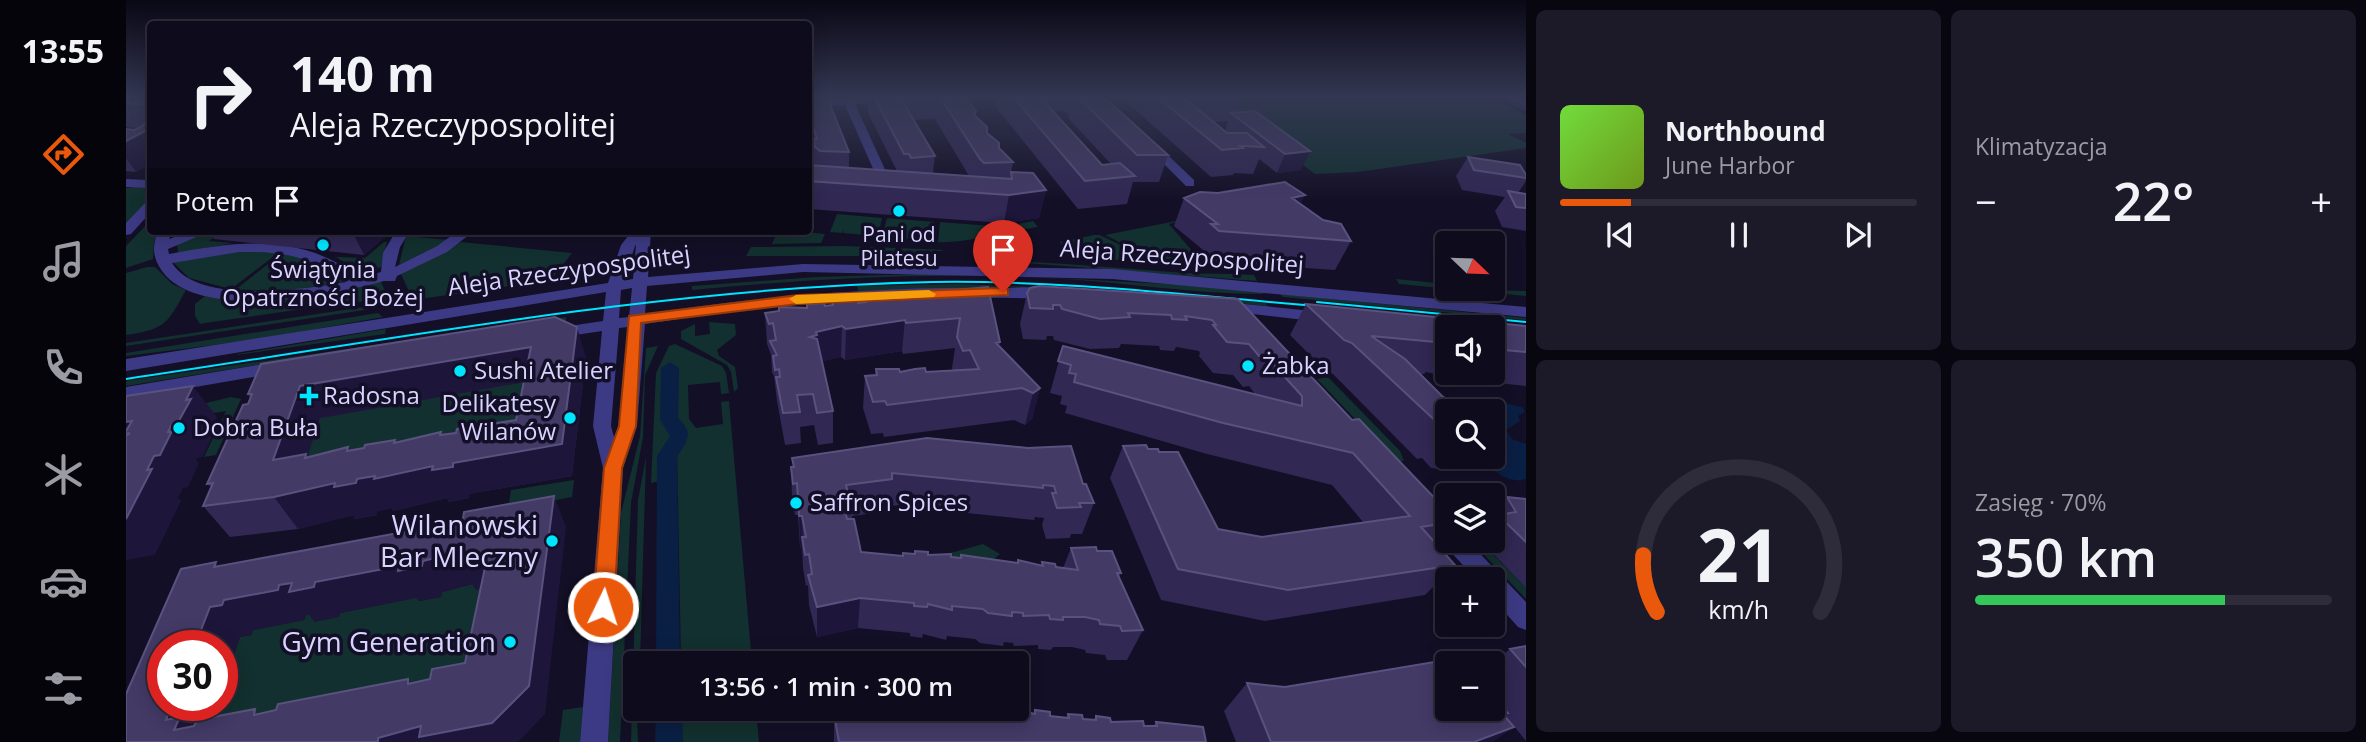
<!DOCTYPE html>
<html lang="pl">
<head>
<meta charset="utf-8">
<style>
  :root { --surface:#0e0b1c; --page:#1c1929; --text:#f1f3f6; --muted:#9b9ba3; --line:#2e2b3b; --accent:#ea580c }
  body { margin:0; font-family:"Open Sans",sans-serif; background:var(--page); color:var(--text); height:100vh; display:flex; flex-direction:column; font-size:26px; white-space:nowrap }
  * { box-sizing:border-box; margin:0 }
  p { font-size:23px; color:var(--muted) }
  .icon { flex:none; width:38px; height:38px; fill:none; stroke:currentColor; stroke-width:2; stroke-linecap:round; stroke-linejoin:round }
  .map { position:relative; flex:1; overflow:hidden }
  .sheet { display:flex; flex-direction:column; gap:10px; padding:10px; background:#08060f; width:840px }
  .sheet>* { flex:none }
  .hud { position:absolute; left:21px; top:21px; width:665px; height:214px; border-radius:7px; box-shadow:0 4px 18px #0003,0 0 0 2px var(--line); background:#0e0b1c; color:var(--text); overflow:hidden }
  .needle { width:46px; rotate:113deg }
  .controls { position:absolute; left:1309px; top:231px; display:grid; gap:14px }
  .controls a { display:grid; place-items:center; width:70px; height:70px; border-radius:7px; background:var(--surface); box-shadow:0 4px 18px #0003,0 0 0 2px var(--line); font-size:35px }
  .speed { position:absolute; left:21px; top:630px; display:flex; gap:14px; font-size:35px; font-weight:700; text-align:center }
  .speed>* { display:grid; place-content:center; width:91px; height:91px; border-radius:50%; background:var(--surface); box-shadow:0 4px 18px #0003,0 0 0 2px var(--line); line-height:1 }
  .speed .limit { border:10px solid #d22; background:#fff; color:#111 }
  .pin { position:absolute; display:grid; place-items:center; width:60px; height:60px; color:#fff; margin:-72px -30px; border-radius:50% 50% 50% 0; rotate:-45deg; box-shadow:0 0 7px #0007 }
  .pin .icon { rotate:45deg }
  .me { position:absolute; width:77px; margin:-38px; rotate:4deg; stroke-linejoin:round; filter:drop-shadow(0 0 5px #0008) }
  .turn { display:flex; align-items:center; gap:24px; height:147px; padding:0 28px; font-size:32px }
  .turn .icon { width:91px; height:91px; stroke-width:2.5 }
  .turn b { display:block; font-size:49px; line-height:60px }
  .then { display:flex; align-items:center; height:66px; padding:0 28px; background:#0003; gap:14px; font-size:26px }
  .big { font-size:52px; font-weight:600; line-height:1.1 }
  .sheet .widget { flex:1; display:flex; flex-direction:column; justify-content:center; gap:10px; min-width:0; padding:0 24px; border-radius:10px; background:var(--page) }
  .sheet .dial { align-items:center; gap:0 }
  .dial svg { height:182px; overflow:visible; fill:none; stroke:var(--line); stroke-width:7; stroke-linecap:round; text-anchor:middle }
  .dial text { fill:var(--text); stroke:none }
  .song { display:flex; align-items:center; gap:21px }
  .cover { width:84px; height:84px; border-radius:10px; background:linear-gradient(135deg,hsl(100 70% 55%),hsl(80 70% 35%)) }
  .played { height:7px; border-radius:4px; background:linear-gradient(90deg,var(--accent) 20%,var(--line) 20%) }
  .keys { display:flex; justify-content:space-around; direction:ltr }
  .heat { display:flex; justify-content:space-between; align-items:center; font-size:38px; direction:ltr }
  .charge { height:10px; border-radius:5px; background:linear-gradient(90deg,#34c759 70%,var(--line) 0) }
  .sheet .tiles { flex:1; display:grid; gap:10px; grid-template-columns:repeat(2,1fr) }
  .trip { position:absolute; left:497px; top:651px; width:406px; height:70px; border-radius:7px; background:var(--surface); box-shadow:0 4px 18px #0003,0 0 0 2px var(--line); font-weight:600; line-height:70px; text-align:center }
  main { display:flex; flex:1; min-height:0 }
  .tabs { display:flex; flex-direction:column; width:126px; justify-content:space-around; align-items:center; background:#06040b; color:var(--muted) }
  .tabs .icon { width:49px; height:49px }
  .tabs .selected { color:var(--accent) }
  .tabs b { font-size:32px; color:var(--text) }
  .map>svg:first-child { display:block }
  .green { fill:#12302f }
  .water { fill:#0a1f44 }
  .lines { fill:none; stroke-linecap:round; stroke-linejoin:round }
  .canal { fill:#0a1f44; fill-rule:evenodd }
  .minor { fill:#3d3a85; fill-rule:evenodd }
  .tram { stroke:#00e5ff; stroke-width:2 }
  .wall { fill:#312854; fill-rule:evenodd }
  .shaded-wall { fill:#1d163a }
  .building { fill:#433a66; stroke:#5a527e; stroke-width:2; fill-rule:evenodd }
  .route { fill:#ea580c; stroke:#983908; stroke-width:2 }
  .slow { fill:#f59e0b }
  .poi-dot { fill:#00e5ff; stroke:#130f26; stroke-width:2.5 }
  .labels { text-anchor:middle; stroke-width:7; stroke-linejoin:round; paint-order:stroke }
  .far-poi-label { font-size:21px; fill:#d9d4ff; stroke:#130f26 }
  .street-label { font-size:24px; fill:#d9d4ff; stroke:#130f26 }
  .poi-label { font-size:24px; fill:#d9d4ff; stroke:#130f26; text-anchor:start }
  .near-poi-label { font-size:28px; fill:#d9d4ff; stroke:#130f26; text-anchor:end }
</style>
</head>
<body>
<main>
<nav class="tabs">
<b>13:55</b>
<svg class="icon selected" aria-label="directions" viewBox="0 0 24 24"><path d="M12 3l9 9-9 9-9-9zM9 14v-3h6M13 9l2 2-2 2"/></svg>
<svg class="icon" aria-label="music" viewBox="0 0 24 24"><path d="M9 18V5l10-2v13"/><circle cx="6" cy="18" r="3"/><circle cx="16" cy="16" r="3"/></svg>
<svg class="icon" aria-label="phone" viewBox="0 0 24 24"><path d="M5 4h4l2 5-3 2q2 4 5 5l2-3 5 2v4C11 20 4 13 5 4z"/></svg>
<svg class="icon" aria-label="climate" viewBox="0 0 24 24"><path d="M12 3v18M4 7l16 10M4 17L20 7"/></svg>
<svg class="icon" aria-label="car" viewBox="0 0 24 24"><path d="M5 17H2v-5l4-1 3-4h7l3 4 3 1v5h-3M9 17h6M6 11h13"/><circle cx="7" cy="17" r="2"/><circle cx="17" cy="17" r="2"/></svg>
<svg class="icon" aria-label="filters" viewBox="0 0 24 24"><path d="M4 7h16M4 17h16"/><circle cx="9" cy="7" r="2"/><circle cx="15" cy="17" r="2"/></svg>
</nav>
<div class="map">
<svg width="1400" height="742" viewBox="0 0 1400 742">
  <rect width="100%" height="100%" fill="#130f26"/>
  <path class="green" d="M1087,97H1363L1400,115V133L1382,134L1400,143V148L1232,172L1189,174Z
    M24,186V199L0,224V188Z
    M711,214L756,218L752,236L717,233L718,229L716,233L704,232Z
    M1071,217L1043,224L1079,266L1033,262L979,235Z
    M761,218L809,222L806,242L787,240V236L785,239L756,237Z
    M24,221V231H34L28,243L27,259L0,268V246Z
    M907,221L912,227C885,231 836,244 812,242L814,222L878,227Z
    M87,231H96L83,241L107,243L52,253L51,244Z
    M652,231L678,232L679,235L680,232L699,234L695,243L646,244Z
    M968,235H974L1029,262L943,257L934,242Z
    M280,236L323,240L273,265Z
    M258,242H261L255,267L234,273L210,257L239,258Z
    M335,242L446,253L425,280L287,300L274,272Z
    M720,246L820,250L781,256H620L625,247Z
    M111,251L152,253L105,289L63,278L46,261Z
    M156,253C182,256 199,264 218,282L159,291L109,290Z
    M860,260C926,262 992,268 1059,273C1082,274 1105,273 1128,275L1131,281Z
    M21,267H29L46,284L60,290C41,324 40,329 0,335V273Z
    M795,274C909,277 1022,281 1136,292L1137,294C1065,294 992,281 920,278C801,272 684,279 566,290V286L690,277Z
    M1270,279L1321,284V289L1400,291V296L1273,284Z
    M254,280L264,301L226,302L79,323L74,324L69,316V304L79,296C138,308 197,293 254,280Z
    M831,284L990,290L1139,303L1142,306L1004,293L899,287L732,291L731,286Z
    M1154,294L1400,318V320L1157,297Z
    M251,305L245,309L0,346V343Z
    M252,313L257,317L128,340L0,356V353Z
    M440,317V321L180,357L0,386V381Z
    M583,322L609,324L610,335L591,350L593,356L609,367L612,388L608,392L605,372L601,365L555,339V331L569,324V336L584,334Z
    M260,329L259,334L111,355L112,354Z
    M549,344L596,366L600,373L603,393L595,394L594,382L562,385L563,419L570,428L597,424L595,402L603,401L626,663H555L551,449C557,439 558,433 550,424V372H546L545,368L538,373V420L551,432L552,439L538,451V480L525,483L530,373L543,346Z
    M532,346L519,375L517,437L505,503L494,742H482L495,513L514,436L520,348Z
    M1202,377L1274,451L1278,461H1269L1191,379Z
    M416,379L408,418L170,491L194,418Z
    M105,397L115,399L90,455L78,457L100,411L75,415L80,403Z
    M520,457L514,663H509L512,742H505L512,500Z
    M448,480L446,497L382,509L385,490Z
    M1345,541H1354L1400,588V599Z
    M857,544L874,554L862,564L823,557L821,554Z
    M350,583L378,584L358,692L79,742L91,705H96L106,678L97,671L103,669L114,637L125,635L127,630L178,620L180,615L192,613L213,617L214,613L293,597V601L315,597L316,592Z
    M457,707L454,742H433L437,710Z
    M556,709H630L633,742H556Z"/>
  <path class="water" d="M1382,404L1396,407L1399,412L1392,416L1394,421L1380,430L1386,439L1400,444V479C1385,484 1372,474 1360,465L1365,461L1358,457H1367V452L1375,450C1372,438 1367,428 1367,411H1353L1351,407Z"/>
  <g class="lines">
    <path class="canal" d="M544,362L553,368L552,418C568,433 562,440 551,457L554,663H530L531,456L544,436L534,420L535,368Z
      M530,709H556L557,742H529Z"/>
    <path class="minor" d="M739,97H797L792,100L729,104L768,189L767,192L762,193L756,189L719,105L682,107V101Z
      M1019,141H1027L1068,180V186H1060L1019,145Z
      M0,179L24,180V188L0,187Z
      M24,202V213L5,234L0,235V223L19,203Z
      M33,231H47L43,239L65,231H85L42,249L43,254C112,241 175,232 234,278L255,272L257,253L270,231H284L274,247L269,267L311,246L332,231H348L321,252L271,276L269,281H258C208,295 72,322 36,271C27,258 25,246 33,231ZM113,252C154,251 187,256 220,282C177,289 73,306 46,263Z
      M462,231H478L471,235Z
      M506,231H525L522,277L677,264L986,269L1400,307V317L986,279L677,272L521,286L519,314C637,296 755,286 875,288C890,288 922,284 932,294L924,299C787,294 654,302 519,324L511,426L497,468L482,742H454L477,468L467,426L476,331L430,338L422,333L430,328L477,321L480,292L0,371V359L482,283L495,245ZM510,245L507,279L498,280L509,246ZM506,288L503,317L493,318L495,290ZM502,327L493,426L488,437L485,426L493,328Z
      M1099,302L1196,312L1204,317L1196,322L1093,310L1091,307L1093,304Z
      M155,361L161,363L164,367L161,371L0,399V387Z
      M1320,535L1321,541H1342L1400,602V630L1392,627L1367,599V579H1350L1320,547L1317,541Z"/>
    <path class="tram" d="M1191,302L1400,322
      M0,379C265,340 539,287 807,282C938,280 1069,296 1200,307"/>
  </g>
  <path class="wall" d="M0,97H24V164L10,172L0,171V129L8,130L13,128L0,127Z
    M682,97L723,152V168L771,171L742,113V97H840L850,111L849,116L873,148L887,162L884,179L885,172L920,190L913,218L878,223L682,209V165H687V155H684L682,151ZM809,119L843,176L807,173L809,156L788,120Z
    M871,97H978L1042,155L1033,182H1007L1001,204L952,209L869,106ZM935,110L943,114L942,118L985,164L976,165L927,111Z
    M995,97H1117L1112,113L1129,111L1175,170L1151,173L1133,159L1127,174L1108,173L1107,175L1085,177ZM1102,121L1099,131L1088,122Z
    M1376,97H1400V111L1375,99Z
    M1342,157L1400,175V181L1392,193L1400,194V231L1376,227L1369,211L1379,197L1336,190L1330,176Z
    M1058,198L1175,204L1225,241L1209,270L1081,261L1074,253L1076,249L1048,226Z
    M83,231H266L238,255L88,239Z
    M820,291L874,342L873,345L914,388L906,419L899,425L888,420L758,437L757,433L745,434L737,408L739,376L749,375L750,369L774,372L827,371L826,368L829,348L777,354L776,351L719,360L715,357L696,361L707,411V443L692,445L688,425L674,427L675,443L659,445L651,401L648,376L646,372L645,355L641,344L639,313L706,305V302L732,303L738,302V299L757,300H764V296L795,297L796,293L819,294Z
    M901,293L1112,299L1226,420L1321,511V532L1311,544L1329,565L1299,595L1139,621L1035,600L984,478L997,446L1022,449L1033,452L1092,529L1136,537L1237,522L1206,485L1081,454L939,413L941,406L934,404L936,396L924,393L937,346L1129,394L1123,386L1117,387L1107,375L1087,373L1073,356L1074,353L1073,351L1050,347L1048,351L1034,350L1033,346L995,344L993,348L964,349L928,340L927,336H921L920,340L897,339L894,324Z
    M1180,304L1400,326V386L1335,379L1300,372L1298,374H1294L1316,396L1336,410L1335,411H1321V457H1332L1328,462H1324L1319,469L1305,468L1296,458L1291,459L1207,374L1200,371L1164,335ZM1321,327H1367V373H1321Z
    M460,358L446,476L343,494V498L323,502L321,498L267,511L266,508L251,511V515L229,519L227,515L172,529L104,537L77,506L85,487L81,484L124,398L122,394ZM398,382L390,420L330,433L181,456L194,418Z
    M666,458L957,484L968,503L956,534H945L944,538L920,539L916,525L918,518L909,517L908,520L763,505V511L726,516V519L735,552L776,556L802,555L835,558V555L891,563L892,560L915,565L916,562L937,568L945,548L971,551L995,573L993,577L1017,630L1001,660H981L979,655L960,653L959,650L946,647H927L925,650L912,649V645L888,646L887,643L878,642L877,646L854,643L849,639L821,636L820,640L797,634L796,638L784,636V633L732,628L691,637L683,605L682,585L680,586L677,568L676,547L674,548L672,515H669L666,498L665,467H667Z
    M1381,497L1400,499V588L1355,541H1367V512Z
    M1400,646V741L1379,715L1367,742H1110L1098,711L1121,683L1367,709V663L1384,649Z
    M848,709H869L881,711V709L908,714L909,710L924,716L940,718L942,714L957,719L967,720L970,716L985,722L1018,726H1027L1030,722L1080,742H708V714L846,717Z"/>
  <path class="shaded-wall" d="M19,131L24,139V164L10,172L0,158V141Z
    M1184,151L1175,170L1151,173L1159,154Z
    M920,190L913,218L878,223L883,195Z
    M1179,195L1165,224L1166,198Z
    M233,231H266L238,255L228,235Z
    M779,320L776,351L719,360L720,329Z
    M716,326L715,357L691,363L684,337L690,332Z
    M451,327L460,358L446,476L343,494V498L323,502L321,498L267,511L266,508L251,511V515L229,519L227,515L172,529L148,497L147,460L174,386L405,347L416,379L194,418L181,456L201,485L222,447L241,478L268,443L269,440L286,471L314,435L315,432L330,462L436,444Z
    M67,386L91,417L87,427L89,430L77,457L71,458L70,460L73,463L62,487L57,488L52,498L55,501L29,555L0,560V422L6,421L42,432Z
    M914,388L906,419L899,425L907,393Z
    M428,496L440,527L419,714L392,742H252V738L295,726L303,735Z
    M673,516H676L677,542L676,537V547L674,548Z
    M333,552L362,553L378,584L350,590L346,584L316,592L315,597L293,601L290,598L214,613L213,617L189,622L183,615H180L178,620L127,630L125,635L114,637L103,669L99,670L106,677L99,699L96,700V646H63L84,607L88,567L90,562L119,593L166,583L189,582L297,561Z
    M734,598L732,628L691,637V607Z
    M46,705H91L80,737L48,730L40,720Z
    M1388,727L1367,742H1348Z"/>
  <path class="building" d="M0,97H24V105L0,103Z
    M682,97H701L723,152L694,151L689,147L687,139H691L688,129H683L682,126V122H685L682,114Z
    M748,97H774L809,156L785,158L783,154H778Z
    M814,97H840L850,111L848,115L861,127V133L873,143V148L887,162L858,163L854,159Z
    M887,97H914L976,165L994,163L1009,176L959,181Z
    M952,97H978L1042,155H1011Z
    M1031,97H1057L1101,133H1121L1138,147L1118,146H1114L1117,148L1096,150Z
    M1384,97H1400V105Z
    M1129,111L1184,151L1159,154L1105,113Z
    M24,119V131H19L0,141V129L8,130L15,127Z
    M1342,157L1394,165L1400,175V178L1348,170Z
    M682,165L886,179L885,172L907,173L920,190L883,195L682,181Z
    M1159,182L1179,195L1166,198L1197,220L1215,224L1225,241L1093,231L1085,224H1092L1058,198L1074,192L1092,193Z
    M1382,191L1400,194V208L1390,207Z
    M195,231H233L228,235Z
    M913,286L1112,299L1226,420L1233,419L1321,511V523L1295,527L1329,565L1162,590L1052,569L997,446L1020,445L1022,449H1032L1033,452H1052L1092,529L1136,537L1284,516L1227,453L1097,423L948,382L950,374L943,373L945,365L932,361L937,346L1176,406V396L1139,355L1133,356L1123,344L1101,342L1087,325H1090L1086,320L1059,316L1061,320L1046,319L1045,315L1002,313L1004,317L974,319L936,309L934,305H927V309L904,308L901,293L904,288Z
    M862,287L874,342L870,343L914,388L907,393L896,388L761,405L759,401L747,402L739,376L751,375L750,369H773L774,372L789,369L799,368L800,372L853,369L844,350L837,351L831,337L834,318L780,323L779,320L720,329L716,326L690,332L691,335L684,337L691,339L707,411L691,413L687,394L671,395L674,412L657,413L650,377H654L653,369L649,370L647,356L651,355L644,341L650,340L647,323L643,324L639,313L653,311V307L681,308V304L698,303L699,306L707,305L706,302L731,299L732,303L740,302L738,299L756,297L757,300H765L764,296L788,294L789,297L797,296L796,293L813,291L814,295L821,294L820,291Z
    M1180,304L1400,326V352L1367,349V327H1321V340H1319L1321,343L1245,336L1279,359L1316,396L1336,410L1321,411V427H1316L1226,343L1218,340Z
    M429,317L451,327L436,444L327,463V467L306,470L307,466L248,479L249,476L231,479L230,483L208,487L209,483L148,497L77,506L87,483L81,484L117,405L122,404L126,394H122L135,364ZM405,347L390,420L331,429L330,433L314,435L315,432L268,443L269,440L239,445L238,448L221,451L222,447L179,458L180,454L147,460L174,386Z
    M67,386L60,400L65,399L50,426H45L42,432L46,431L34,455L28,456L21,470L26,469L0,519V436L4,433L0,434V431L6,421L0,422V396Z
    M801,438L902,448L945,446L957,484H960L968,503H953L955,507L931,508L926,493H930L928,486L917,485V488L766,473V479L720,485L726,511H719L721,519H728L735,552L777,556V553L789,554V551L802,552V555L825,554V557L835,558V555L892,563V560L917,566L916,562L929,564L930,567L952,570L945,548L970,547L971,551H986L995,573H991L1017,630L996,631L994,626L974,624L973,620L959,617H937V620L924,619L923,615L897,616V613L886,612V616L862,613L857,609L826,606V610L802,604L801,607L788,606V603L734,598L691,607L682,575L686,574L683,554L679,555L676,537H680L676,516H673L671,483L667,484L665,467H668L666,458Z
    M428,496L403,686L366,723L293,737L295,726L252,738V742H0V694L55,569L90,562L88,567L294,529L295,525L319,520V523L337,519L338,512ZM333,552L332,559L362,553L339,663L306,669L304,679L282,684V679L152,704L150,710L128,715L129,709L71,720L68,726L48,730L54,717L40,720L46,705H37V646H63L64,641L71,640L84,607L96,605L98,600L152,590L153,585L166,583L163,592L188,587L189,582L273,566L272,571L296,566L297,561Z
    M1381,497L1400,499V542L1372,515L1390,512Z
    M1400,646V667L1384,649Z
    M1332,658L1337,663H1321V709H1367V696L1382,713L1377,714L1388,727L1348,742H1145L1121,683L1159,687Z
    M740,709H767L850,717V709H869L882,712V709H888L909,714V710L924,712V716L943,718L942,714L956,715L957,719L970,720V716L984,718L985,722L1017,721L1018,726H1031L1030,722L1077,727L1080,742H713L708,714Z"/>
  <linearGradient id="sky" x2="0" y2="1"><stop stop-color="#0a0815"/><stop offset="0.48" stop-color="#333752"/><stop offset="1" stop-color="#333752" stop-opacity="0"/></linearGradient>
  <rect width="1400" height="201" fill="url(#sky)"/>
  <path class="route" d="M877,288L882,289V295L672,304L515,323L510,426L496,468L488,607L485,614L477,617L470,614L467,607L478,468L493,426L503,316L672,295Z"/>
  <path class="slow" d="M803,290L810,294L808,297L670,304L663,299L670,295Z"/>
  <g class="poi-dot">
    <circle cx="773" cy="211" r="7"/>
    <circle cx="197" cy="245" r="7"/>
    <circle cx="1122" cy="366" r="7"/>
    <circle cx="334" cy="371" r="7"/>
    <path d="M179.5 385.5h7v7h7v7h-7v7h-7v-7h-7v-7h7z"/>
    <circle cx="444" cy="418" r="7"/>
    <circle cx="53" cy="428" r="7"/>
    <circle cx="670" cy="503" r="7"/>
    <circle cx="426" cy="541" r="7"/>
    <circle cx="384" cy="642" r="7"/>
  </g>
  <g class="labels">
    <g class="far-poi-label">
      <text x="773" y="242">Pani od<tspan x="773" dy="24">Pilatesu</tspan></text>
    </g>
    <g class="street-label">
      <text transform="translate(1056 257) rotate(4)" y="8">Aleja Rzeczypospolitej</text>
      <text transform="translate(443 271) rotate(-8)" y="8">Aleja Rzeczypospolitej</text>
    </g>
    <g class="poi-label">
      <text x="197" y="278" text-anchor="middle">Świątynia<tspan x="197" dy="28">Opatrzności Bożej</tspan></text>
      <text x="1136" y="374">Żabka</text>
      <text x="348" y="379">Sushi Atelier</text>
      <text x="197" y="404">Radosna</text>
      <text x="430" y="412" text-anchor="end">Delikatesy<tspan x="430" dy="28">Wilanów</tspan></text>
      <text x="67" y="436">Dobra Buła</text>
      <text x="684" y="511">Saffron Spices</text>
    </g>
    <g class="near-poi-label">
      <text x="412" y="535">Wilanowski<tspan x="412" dy="32">Bar Mleczny</tspan></text>
      <text x="370" y="652">Gym Generation</text>
    </g>
  </g>
</svg>
<div class="controls">
<a><svg class="needle" viewBox="-14 -14 28 28"><path d="M0-13l5 13h-10z" fill="#e53935"/><path d="M0 13l5-13h-10z" fill="#9b9ba3"/></svg></a>
<a><svg class="icon" aria-label="sound" viewBox="0 0 24 24"><path d="M4 9h4l5-4v14l-5-4H4zM17 9q2 3 0 6"/></svg></a>
<a><svg class="icon" aria-label="search" viewBox="0 0 24 24"><circle cx="10" cy="10" r="6"/><path d="M15 15l6 6"/></svg></a>
<a><svg class="icon" aria-label="layers" viewBox="0 0 24 24"><path d="M12 4l9 5-9 5-9-5zM3 14l9 5 9-5"/></svg></a>
<a>+</a>
<a>−</a>
</div>
<div class="speed"><div class="limit">30</div></div>
<div class="pin" style="left:877px;top:292px;background:#d93025"><svg class="icon" aria-label="arrive" viewBox="0 0 24 24"><path d="M6 21V4h12l-3 4 3 4H6"/></svg></div>
<svg class="me" style="left:477px;top:607px" viewBox="-20 -20 40 40"><circle r="17" fill="#ea580c" stroke="#fff" stroke-width="3"/><path d="M0-11L8 9 0 5-8 9z" fill="#fff"/></svg>
<div class="trip">13:56 · 1 min · 300 m</div>
<div class="hud">
<div class="turn"><svg class="icon" aria-label="right" viewBox="0 0 24 24"><path d="M7 20v-9h11M14 6l5 5-5 5"/></svg><div><b>140 m</b>Aleja Rzeczypospolitej</div></div>
<div class="then">Potem<svg class="icon" aria-label="arrive" viewBox="0 0 24 24"><path d="M6 21V4h12l-3 4 3 4H6"/></svg></div>
</div>
</div>
<section class="sheet">
<div class="tiles">
<div class="widget">
<div class="song"><i class="cover"></i><div><b>Northbound</b><p>June Harbor</p></div></div>
<div class="played"></div>
<div class="keys"><svg class="icon" aria-label="previous" viewBox="0 0 24 24"><path d="M18 5L8 12l10 7zM5 5v14"/></svg><svg class="icon" aria-label="pause" viewBox="0 0 24 24"><path d="M8 5v14M16 5v14"/></svg><svg class="icon" aria-label="next" viewBox="0 0 24 24"><path d="M6 5l10 7-10 7zM19 5v14"/></svg></div>
</div>
<div class="widget"><p>Klimatyzacja</p>
<div class="heat"><a>−</a><b class="big">22°</b><a>+</a></div>
</div>
<div class="widget dial"><svg viewBox="0 0 100 80">
<path d="M14 69A42 42 0 1 1 86 69"/>
<path d="M14 69A42 42 0 0 1 8 44" stroke="#ea580c"/>
<text x="50" y="56" font-size="32" font-weight="700">21</text>
<text x="50" y="72" font-size="11">km/h</text>
</svg></div>
<div class="widget"><p>Zasięg · 70%</p><b class="big">350 km</b><div class="charge"></div></div>
</div>
</section>
</main>
</body>
</html>
